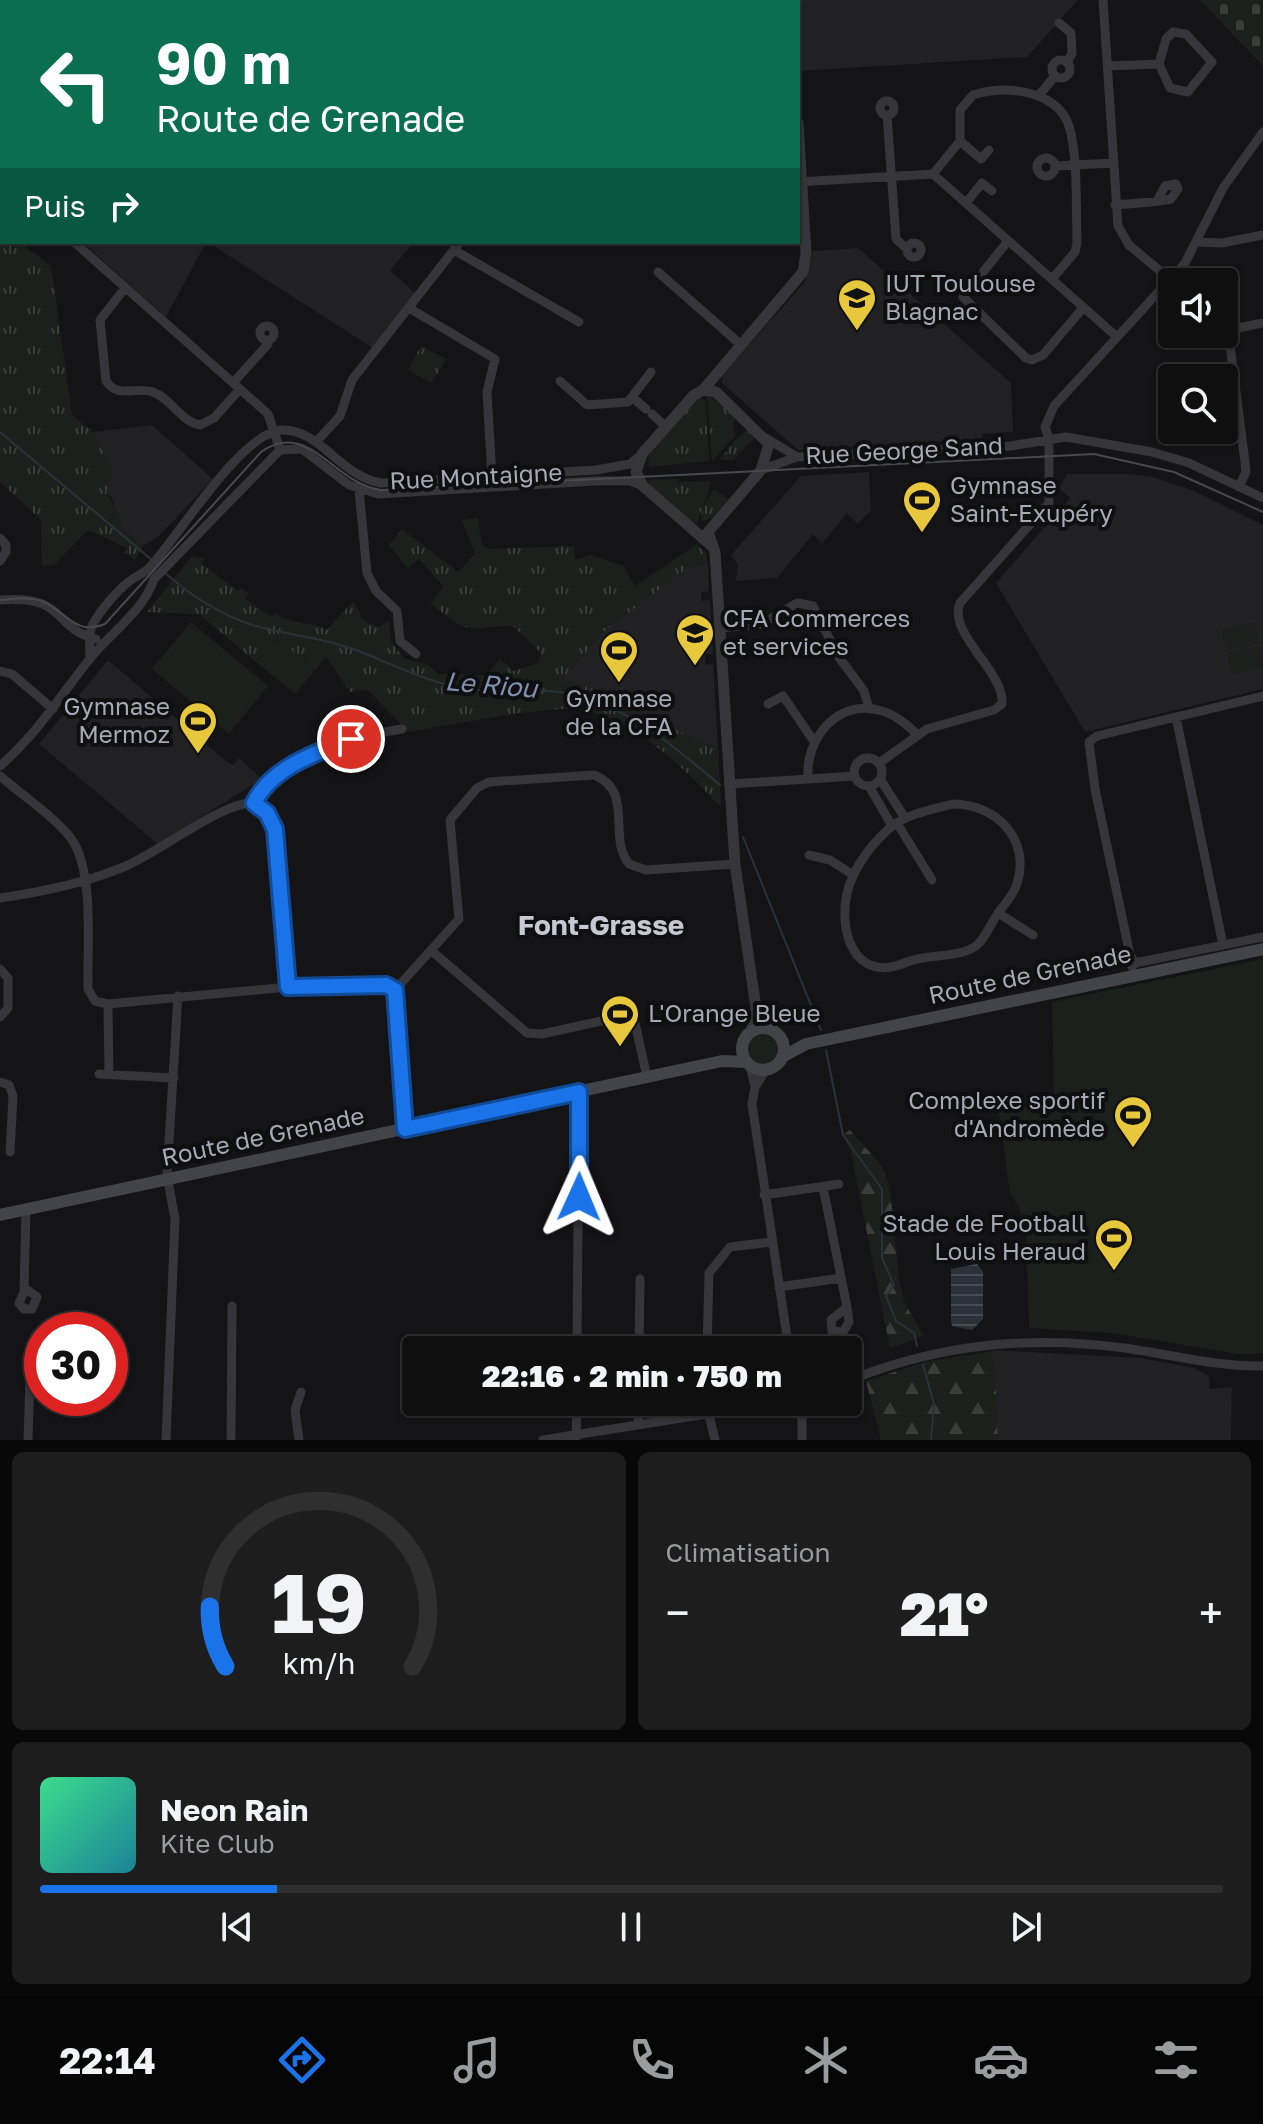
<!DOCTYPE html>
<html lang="fr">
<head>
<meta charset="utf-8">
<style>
  :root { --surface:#0f0f10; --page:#1d1d1e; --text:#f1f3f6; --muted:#9b9c9f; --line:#2f2f30; --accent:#1a73e8 }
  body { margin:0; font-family:"Golos Text",sans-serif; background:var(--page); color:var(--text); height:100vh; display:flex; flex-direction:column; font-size:30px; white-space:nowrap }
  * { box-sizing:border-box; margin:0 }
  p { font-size:26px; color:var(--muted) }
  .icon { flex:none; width:44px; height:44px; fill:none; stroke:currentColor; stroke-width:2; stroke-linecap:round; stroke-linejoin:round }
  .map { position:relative; height:1440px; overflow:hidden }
  .side { display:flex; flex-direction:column; gap:12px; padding:12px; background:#080809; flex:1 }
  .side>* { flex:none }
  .banner { position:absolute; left:0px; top:0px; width:800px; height:244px; box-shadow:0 2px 6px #0004,0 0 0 2px var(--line); background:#0b6e4f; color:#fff; overflow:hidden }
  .controls { position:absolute; left:1158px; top:268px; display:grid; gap:16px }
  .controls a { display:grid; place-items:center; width:80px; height:80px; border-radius:8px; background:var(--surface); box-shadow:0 2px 6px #0004,0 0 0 2px var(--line); font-size:40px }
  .speed { position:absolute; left:24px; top:1312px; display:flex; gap:16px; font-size:40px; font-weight:700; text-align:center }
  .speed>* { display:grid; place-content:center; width:104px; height:104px; border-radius:50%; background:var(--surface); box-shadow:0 2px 6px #0004,0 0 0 2px var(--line); line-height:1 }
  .speed .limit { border:12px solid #d22; background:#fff; color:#111 }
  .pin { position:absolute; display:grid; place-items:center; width:68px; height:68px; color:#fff; margin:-34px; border:4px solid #fff; border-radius:50%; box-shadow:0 2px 8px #0007 }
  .me { position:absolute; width:88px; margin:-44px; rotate:1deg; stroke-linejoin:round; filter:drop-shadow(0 0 6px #0008) }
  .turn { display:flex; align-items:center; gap:28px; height:168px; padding:0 24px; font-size:36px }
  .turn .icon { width:104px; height:104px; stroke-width:2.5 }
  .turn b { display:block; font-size:56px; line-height:68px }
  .then { display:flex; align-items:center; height:76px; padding:0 24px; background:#0003; gap:16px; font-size:30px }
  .big { font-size:60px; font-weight:800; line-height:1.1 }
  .side .widget { flex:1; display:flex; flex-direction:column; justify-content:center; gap:12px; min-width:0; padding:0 28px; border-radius:12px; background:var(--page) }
  .side .dial { align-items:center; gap:0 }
  .dial svg { height:208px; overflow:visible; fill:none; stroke:var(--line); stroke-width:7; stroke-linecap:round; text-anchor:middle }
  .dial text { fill:var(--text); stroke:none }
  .song { display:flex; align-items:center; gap:24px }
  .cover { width:96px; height:96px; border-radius:12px; background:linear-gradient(135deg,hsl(150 70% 55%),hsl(190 70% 35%)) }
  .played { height:8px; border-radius:4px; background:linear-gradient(90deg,var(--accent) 20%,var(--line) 20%) }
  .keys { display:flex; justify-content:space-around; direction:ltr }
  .heat { display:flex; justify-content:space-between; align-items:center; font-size:44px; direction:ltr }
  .side .tiles { flex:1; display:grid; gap:12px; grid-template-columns:1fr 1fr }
  .widget:last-child { grid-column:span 2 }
  .trip { position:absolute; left:402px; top:1336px; width:460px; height:80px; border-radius:8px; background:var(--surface); box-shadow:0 2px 6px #0004,0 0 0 2px var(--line); font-weight:800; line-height:80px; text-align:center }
  .menu { display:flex; height:128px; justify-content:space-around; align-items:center; background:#060606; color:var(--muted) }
  .menu .icon { width:56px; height:56px }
  .menu .current { color:var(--accent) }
  .menu b { font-size:36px; color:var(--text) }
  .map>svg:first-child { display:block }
  .built { fill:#212023 }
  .grass { fill:#1b201c }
  .forest { fill:url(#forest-firs) }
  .cemetery { fill:url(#cemetery-stones) }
  .park { fill:url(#park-tufts) }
  .water { fill:url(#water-rules) }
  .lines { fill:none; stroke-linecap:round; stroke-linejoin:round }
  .stream { stroke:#2b3139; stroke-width:2 }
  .minor { stroke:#35353a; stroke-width:9 }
  .tertiary { stroke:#35353a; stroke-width:11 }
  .secondary { stroke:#43444a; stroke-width:12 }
  .trunk { stroke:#5a5a62; stroke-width:16 }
  .tram { stroke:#48494f; stroke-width:2 }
  .route-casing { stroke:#114b97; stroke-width:20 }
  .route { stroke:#1a73e8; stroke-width:14 }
  .labels { text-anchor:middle; stroke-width:8; stroke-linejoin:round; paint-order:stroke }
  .poi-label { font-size:24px; fill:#a7a9b5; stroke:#0f0f11; text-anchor:start }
  .street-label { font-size:24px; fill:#a7a9b5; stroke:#0f0f11 }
  .water-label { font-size:26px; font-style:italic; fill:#7f91af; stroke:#0f0f11 }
  .quarter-label { font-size:28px; font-weight:bold; fill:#c7c8d2; stroke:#0f0f11 }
</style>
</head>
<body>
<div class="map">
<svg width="1263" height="1440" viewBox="0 0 1263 1440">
  <defs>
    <pattern id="forest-firs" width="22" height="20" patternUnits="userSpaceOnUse" patternTransform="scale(2)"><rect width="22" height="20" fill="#1b201c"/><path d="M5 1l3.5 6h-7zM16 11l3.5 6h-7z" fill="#393e3b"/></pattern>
    <pattern id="cemetery-stones" width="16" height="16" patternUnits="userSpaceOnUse" patternTransform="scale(2)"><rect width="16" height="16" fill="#1b201c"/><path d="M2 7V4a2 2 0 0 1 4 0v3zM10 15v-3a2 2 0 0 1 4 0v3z" fill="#393e3b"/></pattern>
    <pattern id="park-tufts" width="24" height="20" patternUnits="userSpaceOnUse" patternTransform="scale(2)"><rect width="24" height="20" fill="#1b201c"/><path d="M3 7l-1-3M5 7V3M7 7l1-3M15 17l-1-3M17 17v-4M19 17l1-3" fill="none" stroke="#393e3b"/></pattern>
    <pattern id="water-rules" width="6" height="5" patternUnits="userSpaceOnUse" patternTransform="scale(2)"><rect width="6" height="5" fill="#2b3139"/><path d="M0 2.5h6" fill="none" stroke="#474c53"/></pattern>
  </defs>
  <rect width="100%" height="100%" fill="#141416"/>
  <path class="built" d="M131,0H683L679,2Z
    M790,0H1078L1027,57L798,71V2Z
    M82,242H414L390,270L418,296L376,350L212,245L205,244L166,317Z
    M858,248L1011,383L1013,432L983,434L982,439L798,450L722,383L723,374L805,282L813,251Z
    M152,425L213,479L158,537L143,546L122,528L112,498L105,492L93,432Z
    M869,472L871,510L858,524L847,513L822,544L813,534L777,578L736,581L738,564L731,555L801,476Z
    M1067,474H1130L1153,477L1194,491L1263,525V689L1085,732L996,583L1070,498L1059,488Z
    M708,565L709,591L701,593V601L710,600L713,654L705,655L706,665L713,664L718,746L707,745L592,688L562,681L601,634L641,600L690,566Z
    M108,660L226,761L233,765L239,758L262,779L158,844L39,744Z
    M993,1350L1141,1358L1194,1368L1209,1376L1210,1389L1232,1387L1231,1440H998Z"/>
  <path class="grass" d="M191,622L268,686L229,734L152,669Z
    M1254,622L1259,643L1226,650L1222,629Z
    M277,638L315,670L295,694L256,662Z
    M1259,646L1263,667L1231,674L1227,653Z
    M1263,959V1353L1239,1354L1111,1333L1029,1328L1026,1233L1019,1207L1010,1193L998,1105L1030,1096L1054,1095L1052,1002Z
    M747 1049a16 16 0 1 1 32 0a16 16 0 1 1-32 0Z"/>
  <path class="forest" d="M850,1130L881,1165L890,1187L899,1279L904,1302L924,1336L890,1348L851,1153L843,1135Z
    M994,1351L998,1440H881L866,1381L929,1361Z"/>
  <path class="cemetery" d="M1200,0H1263V66Z"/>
  <path class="park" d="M19,242L51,266L72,415L93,432L113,470L106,492L121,517L122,528L143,546L135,560L125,552L127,548L88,530L54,565L42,566L41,520L0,482V243Z
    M421,346L446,359L432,383L408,370Z
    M707,395L737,416L733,424L735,436L712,461Z
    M700,396L706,402L709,461L649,467L648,453Z
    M751,428L758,434L733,460H719L740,435Z
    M678,479V482L710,481C711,495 700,508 698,523H693L650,487L649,480Z
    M714,489L728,499L714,516L701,522L702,509Z
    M478,518L482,545L489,549L574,546L575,560L590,555L623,566L635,586L697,544L706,554L708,565L690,566L601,634L563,681L592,688L707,745L718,746L721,807C683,768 644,727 589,711C558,702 446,726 408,732L368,690L350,692L326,657L315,670L277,638L256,662L199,614L147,612L192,556L205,559L202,564L238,591L241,588L249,593L245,598L272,618L275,613C291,625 313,622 327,630L353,601C364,616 356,620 379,627L389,621L391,642L405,659L427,664L438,674L486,675L500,659L514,671L538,663L541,653L513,626C463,627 474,637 431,604L443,586L419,559L408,568L389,545L402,529L458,572L475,554L462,520Z"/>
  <path class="water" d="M977,1264L983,1272V1319L972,1330L952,1326L951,1320V1269Z"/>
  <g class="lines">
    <path class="stream" d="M0,432L152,560
      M164,572C190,595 219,614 252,625C285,635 321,637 353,649C392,663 426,683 468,689C507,694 544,685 583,697C636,713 678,750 720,785
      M743,837L821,1030
      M826,1050L843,1135L882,1189V1258L894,1285L886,1296L896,1321L914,1333L917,1346
      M923,1365L934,1404L931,1440"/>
    <path class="minor" d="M123,0V2
      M216,0V2
      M740,0V2
      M1103,0L1118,226L1129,245L1172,281
      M1059,23L1071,33L1072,53L1067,63
      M1173,32L1186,34L1212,62L1188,92L1170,88L1159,64L1166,39Z
      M1052 69a9 9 0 1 1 18 0a9 9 0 1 1-18 0Z
      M1108,66L1159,64
      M1039,95L1055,76
      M880 108a7 7 0 1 1 14 0a7 7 0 1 1-14 0Z
      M887,115L896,239L907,249
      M960,141L981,159L989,150
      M1037 167a9 9 0 1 1 18 0a9 9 0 1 1-18 0Z
      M1055,166L1114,163
      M933,174L960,141V110L973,95C1004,84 1057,90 1069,126C1078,154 1076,212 1077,243L1075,252L1052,279
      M798,182L933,174L1117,337
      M966,203L982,183L992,191
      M1115,205C1134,203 1153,203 1171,199L1178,189L1176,184L1165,186L1157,201
      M0,234H2
      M1008,241L963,297L1026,358L1032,360L1043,355L1083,308
      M74,242L268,414L280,450
      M1196,242L1222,243L1263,235
      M907 250a7 7 0 1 1 14 0a7 7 0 1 1-14 0Z
      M454,250L579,322
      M658,272L740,344
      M125,288L100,320L106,381C117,399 136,386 153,392C172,399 180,421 200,425L214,418L240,389
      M409,308L495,359L487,392L492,477
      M1224,326L1228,330L1245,462L1246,472L1239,487
      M260 333a7 7 0 1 1 14 0a7 7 0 1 1-14 0Z
      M1228,330L1263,323
      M560,381L587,405L628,402L651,372
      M233,383L268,344V340
      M632,397L646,409
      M652,414L666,427
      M766,438L797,457
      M316,442L340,416L352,380L460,242
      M761,470L797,457L1011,446L1066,437L1152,452L1189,463L1263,498
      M359,490L367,573L376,591L397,611L400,641L416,654
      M0,538L6,545V552L0,561
      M0,600C69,595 50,627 96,639
      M720,628L762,624L797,603L813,606L838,656L864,691L869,709
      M90,659C90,649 88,632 93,624C101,609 120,587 134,578C139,575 144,573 149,568C177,539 241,432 282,430C320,429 340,476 381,483L596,470L630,464L642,454
      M0,671L12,674L53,709
      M768,704L783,696L813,740
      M1176,717L1223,945
      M854 772a14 14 0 1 1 28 0a14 14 0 1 1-28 0Z
      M879,763L927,729L994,710L1002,704C1005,671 947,634 960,603L1049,503V439L1045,427L1054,406L1185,263L1223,188L1263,132
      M0,766C36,735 59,698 88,661C110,633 143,612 154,579L280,450L302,449L349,485L378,494L595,481H630L643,486
      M0,776C22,795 51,814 70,837C95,869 87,948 88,989L95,1001L108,1004L288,987L386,985L395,990
      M808,778C805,739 838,697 882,711C896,715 907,725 918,735
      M880,779L905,818
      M729,784L855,776
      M869,786L892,826
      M254,803L267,813L275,829L288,987
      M254,803C278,753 353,737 402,729
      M953,804C996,804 1031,839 1017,884C1013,896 1004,904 997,915C990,924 986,938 977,945C960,959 928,953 907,962C853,986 836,928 849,886C856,865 873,842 891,827C907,814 933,809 953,804Z
      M897,823L932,880
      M809,855L830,860L853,875
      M0,898C42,892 82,884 121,868C158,854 222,801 254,803
      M998,913L1033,935
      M433,952L527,1033L542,1034L633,1014L647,1077
      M1135,963L1130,955L1095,789L1089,742L1097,736L1263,696
      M1132,967L1135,963L1263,937
      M0,969L8,978V1008L0,1017
      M395,990L459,919L450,820L477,788L489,782L594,775C635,791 607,837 629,864L646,870L735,864
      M395,990L405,1129
      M108,1004L109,1074
      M750,1066L755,1087
      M766,1070L755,1087L752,1104L789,1350
      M99,1074L174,1078
      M0,1082L9,1085L13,1096L10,1152
      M823,1187L847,1307L849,1322L843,1332L832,1331L831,1320L847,1307
      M764,1195L839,1184
      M779,1287L841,1278
      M24,1292L29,1291L37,1297L32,1309H24L19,1303L24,1292L26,1209
      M577,1350L579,1092
      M639,1350L640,1279
      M707,1350L709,1273L730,1247L771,1242
      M848,1381C936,1345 1030,1335 1124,1348C1170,1354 1216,1367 1263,1366
      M706,1402L715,1440
      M638,1425L639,1402
      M28,1440L31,1348
      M166,1440L175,1219L167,1175L178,996
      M231,1440L232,1306
      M299,1440L295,1410L301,1392
      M543,1440L782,1402
      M576,1440L577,1402
      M802,1440V1402"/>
    <path class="tertiary" d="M790,0V2
      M703,390L803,272L806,253L798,123
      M713,547L643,486L636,472L642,454L694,395L703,390L716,392L769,444L761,470L708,532L715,552L735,864L756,1008L751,1032
      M756,1009L768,1029"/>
    <path class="secondary" d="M742 1049a21 21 0 1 1 42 0a21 21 0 1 1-42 0Z
      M782,1057L806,1044L1263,949
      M0,1215L722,1061L746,1062"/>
    <path class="trunk" d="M0,2L1,0"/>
    <path class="tram" d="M0,600C14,599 31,596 44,602C67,613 76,636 105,624L261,452C308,418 335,485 381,490L1094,454L1174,472L1263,512"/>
  </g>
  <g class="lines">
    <g class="route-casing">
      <path id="route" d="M351,739C316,753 272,767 254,803L267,813L275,829L288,987L386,985L395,990L405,1129L579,1092V1197"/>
    </g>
    <use href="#route" class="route"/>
  </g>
  <defs>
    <g id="university-pin" transform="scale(2)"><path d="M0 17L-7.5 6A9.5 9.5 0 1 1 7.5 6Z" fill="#e7c73b" stroke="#0f0f11"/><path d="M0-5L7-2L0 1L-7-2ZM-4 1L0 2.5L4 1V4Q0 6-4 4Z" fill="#111"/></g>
    <g id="stadium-pin" transform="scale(2)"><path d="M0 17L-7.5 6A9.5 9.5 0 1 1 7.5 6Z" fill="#e7c73b" stroke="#0f0f11"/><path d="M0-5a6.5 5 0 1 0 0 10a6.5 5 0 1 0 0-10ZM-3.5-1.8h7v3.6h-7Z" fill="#111"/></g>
  </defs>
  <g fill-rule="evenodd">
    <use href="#university-pin" x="857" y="298"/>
    <use href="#stadium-pin" x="922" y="500"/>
    <use href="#university-pin" x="695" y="633"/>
    <use href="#stadium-pin" x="619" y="650"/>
    <use href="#stadium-pin" x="198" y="721"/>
    <use href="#stadium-pin" x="620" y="1014"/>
    <use href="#stadium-pin" x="1133" y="1115"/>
    <use href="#stadium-pin" x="1114" y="1238"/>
  </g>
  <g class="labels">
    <g class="poi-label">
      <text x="885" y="292">IUT Toulouse<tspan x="885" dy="28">Blagnac</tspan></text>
      <text x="950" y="494">Gymnase<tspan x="950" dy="28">Saint-Exupéry</tspan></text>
      <text x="723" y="627">CFA Commerces<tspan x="723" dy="28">et services</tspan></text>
      <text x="619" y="707" text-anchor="middle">Gymnase<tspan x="619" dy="28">de la CFA</tspan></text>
      <text x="170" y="715" text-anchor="end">Gymnase<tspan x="170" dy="28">Mermoz</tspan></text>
      <text x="648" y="1022">L'Orange Bleue</text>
      <text x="1105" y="1109" text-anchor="end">Complexe sportif<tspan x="1105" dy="28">d'Andromède</tspan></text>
      <text x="1086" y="1232" text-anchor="end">Stade de Football<tspan x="1086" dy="28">Louis Heraud</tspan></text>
    </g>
    <g class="street-label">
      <text transform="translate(904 451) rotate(-3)" y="8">Rue George Sand</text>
      <text transform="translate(476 477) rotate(-3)" y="8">Rue Montaigne</text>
      <text transform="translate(1030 975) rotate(-12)" y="8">Route de Grenade</text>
      <text transform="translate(263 1137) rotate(-12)" y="8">Route de Grenade</text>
    </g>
    <g class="water-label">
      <text transform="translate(491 685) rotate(5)" y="9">Le Riou</text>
    </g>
    <g class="quarter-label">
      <text x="601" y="935">Font-Grasse</text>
    </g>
  </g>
</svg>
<div class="controls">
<a><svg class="icon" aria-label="sound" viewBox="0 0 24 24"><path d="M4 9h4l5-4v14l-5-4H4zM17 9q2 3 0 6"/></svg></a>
<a><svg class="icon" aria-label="search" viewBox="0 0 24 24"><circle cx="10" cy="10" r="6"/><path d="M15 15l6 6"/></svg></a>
</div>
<div class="speed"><div class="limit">30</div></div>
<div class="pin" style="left:351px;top:739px;background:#d93025"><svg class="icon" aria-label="arrive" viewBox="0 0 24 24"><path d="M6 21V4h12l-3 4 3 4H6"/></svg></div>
<svg class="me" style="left:579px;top:1197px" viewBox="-20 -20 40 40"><path d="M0-17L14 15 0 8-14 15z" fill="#1a73e8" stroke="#fff" stroke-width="4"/></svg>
<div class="trip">22:16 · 2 min · 750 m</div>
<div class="banner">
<div class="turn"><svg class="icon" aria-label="left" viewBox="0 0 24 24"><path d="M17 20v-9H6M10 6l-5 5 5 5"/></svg><div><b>90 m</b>Route de Grenade</div></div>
<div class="then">Puis<svg class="icon" aria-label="right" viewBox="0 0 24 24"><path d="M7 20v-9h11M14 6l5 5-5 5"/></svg></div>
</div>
</div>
<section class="side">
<div class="tiles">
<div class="widget dial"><svg viewBox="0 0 100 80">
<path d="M14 69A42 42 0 1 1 86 69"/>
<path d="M14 69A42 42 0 0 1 8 46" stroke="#1a73e8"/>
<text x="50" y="56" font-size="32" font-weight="700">19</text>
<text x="50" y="72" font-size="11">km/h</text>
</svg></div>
<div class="widget"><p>Climatisation</p>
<div class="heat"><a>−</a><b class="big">21°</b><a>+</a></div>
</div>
<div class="widget">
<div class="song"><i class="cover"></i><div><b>Neon Rain</b><p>Kite Club</p></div></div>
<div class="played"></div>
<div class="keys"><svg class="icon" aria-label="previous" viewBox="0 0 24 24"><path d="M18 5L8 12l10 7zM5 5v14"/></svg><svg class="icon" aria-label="pause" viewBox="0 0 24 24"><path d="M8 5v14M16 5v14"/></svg><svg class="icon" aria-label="next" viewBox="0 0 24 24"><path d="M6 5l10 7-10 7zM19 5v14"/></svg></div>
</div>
</div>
</section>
<nav class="menu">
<b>22:14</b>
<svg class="icon current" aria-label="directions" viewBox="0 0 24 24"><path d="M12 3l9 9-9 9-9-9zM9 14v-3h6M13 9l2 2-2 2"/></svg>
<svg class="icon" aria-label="music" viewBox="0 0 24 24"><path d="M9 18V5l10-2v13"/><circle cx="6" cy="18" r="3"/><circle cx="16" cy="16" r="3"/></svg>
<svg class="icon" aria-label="phone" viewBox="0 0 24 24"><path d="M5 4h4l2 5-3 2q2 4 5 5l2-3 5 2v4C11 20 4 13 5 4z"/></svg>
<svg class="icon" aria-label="climate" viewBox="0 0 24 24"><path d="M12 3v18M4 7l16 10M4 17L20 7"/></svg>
<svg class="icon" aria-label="car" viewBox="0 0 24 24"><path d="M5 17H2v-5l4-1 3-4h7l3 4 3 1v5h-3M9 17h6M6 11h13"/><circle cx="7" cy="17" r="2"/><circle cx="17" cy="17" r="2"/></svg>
<svg class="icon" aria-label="filters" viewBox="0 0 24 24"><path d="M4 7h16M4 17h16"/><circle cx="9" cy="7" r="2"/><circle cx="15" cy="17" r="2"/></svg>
</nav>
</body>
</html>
